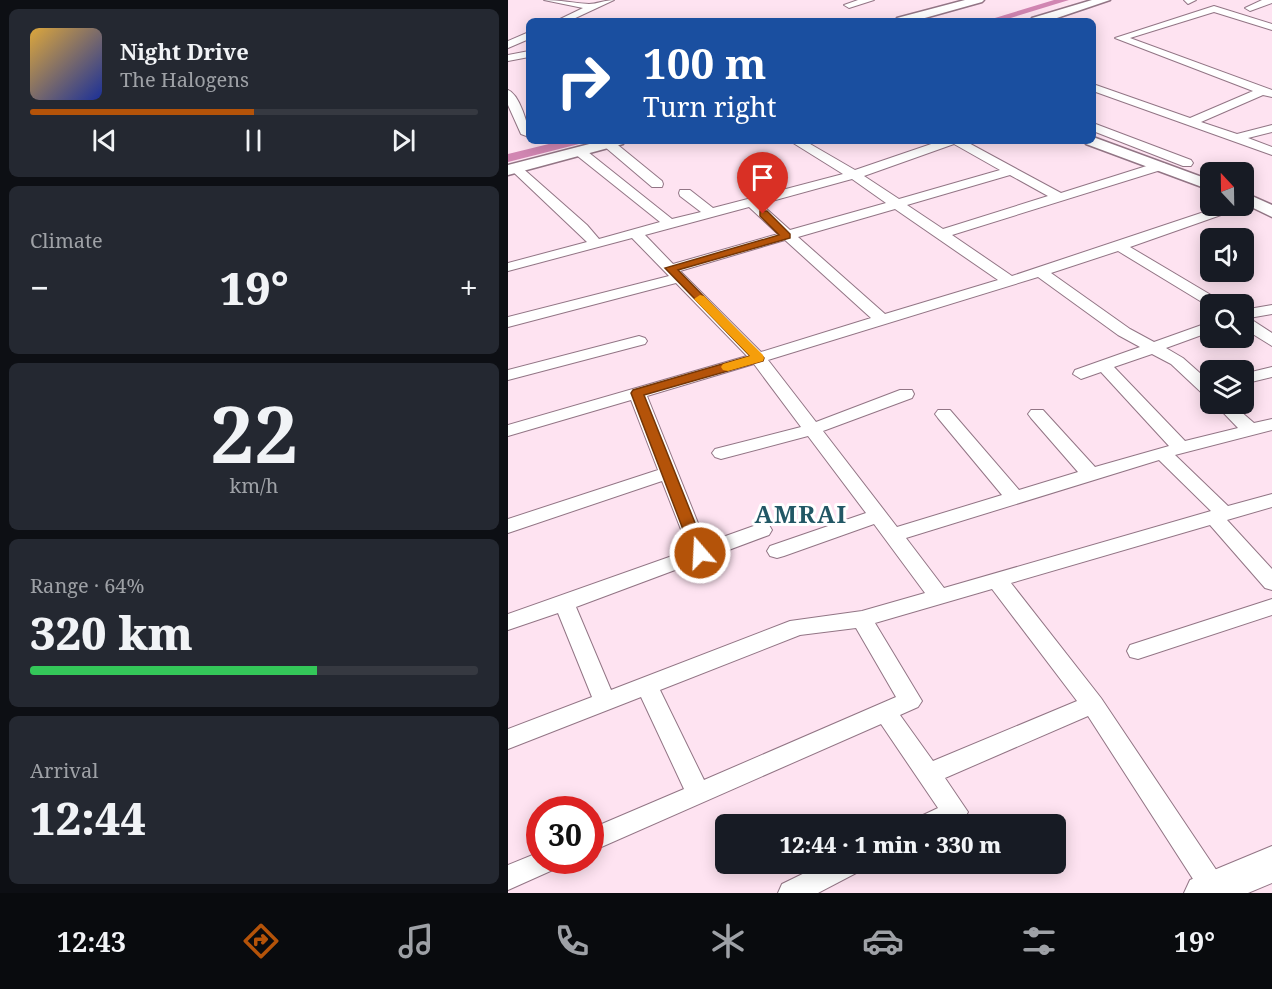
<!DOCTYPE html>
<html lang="en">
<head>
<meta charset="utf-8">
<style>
  :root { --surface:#171b24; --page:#242831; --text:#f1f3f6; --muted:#9ea1a6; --line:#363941; --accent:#b45309 }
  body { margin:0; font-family:"Noto Serif",serif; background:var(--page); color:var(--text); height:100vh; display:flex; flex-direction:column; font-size:22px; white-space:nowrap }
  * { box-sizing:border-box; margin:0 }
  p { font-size:20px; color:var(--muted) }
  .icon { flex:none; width:33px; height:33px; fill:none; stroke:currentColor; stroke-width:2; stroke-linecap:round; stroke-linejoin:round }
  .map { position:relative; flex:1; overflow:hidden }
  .sheet { display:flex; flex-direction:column; gap:9px; padding:9px; background:#0d0f14; width:508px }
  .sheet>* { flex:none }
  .top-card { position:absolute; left:18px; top:18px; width:570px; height:126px; border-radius:9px; box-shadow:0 3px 15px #0003; background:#1a4fa0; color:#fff; overflow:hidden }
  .needle { width:39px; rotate:338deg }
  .fabs { position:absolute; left:692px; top:162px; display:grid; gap:12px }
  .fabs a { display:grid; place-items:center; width:54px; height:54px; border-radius:9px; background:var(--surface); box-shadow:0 3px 15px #0003; font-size:30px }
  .speed { position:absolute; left:18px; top:796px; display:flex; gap:12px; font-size:30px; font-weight:700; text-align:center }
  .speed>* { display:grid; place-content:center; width:78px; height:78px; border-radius:50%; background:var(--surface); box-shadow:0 3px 15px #0003; line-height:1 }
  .speed .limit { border:9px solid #d22; background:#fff; color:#111 }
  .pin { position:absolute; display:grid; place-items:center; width:51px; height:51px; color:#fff; margin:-62px -26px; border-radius:50% 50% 50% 0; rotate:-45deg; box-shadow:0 0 6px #0007 }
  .pin .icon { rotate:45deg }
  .me { position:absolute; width:66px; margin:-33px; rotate:341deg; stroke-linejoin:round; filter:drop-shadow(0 0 4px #0008) }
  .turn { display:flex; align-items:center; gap:21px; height:126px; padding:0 18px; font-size:27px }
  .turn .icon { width:78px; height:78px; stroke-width:2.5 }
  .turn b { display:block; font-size:42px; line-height:51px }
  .big { font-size:45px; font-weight:800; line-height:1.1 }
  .sheet .card { flex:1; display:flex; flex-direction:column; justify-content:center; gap:9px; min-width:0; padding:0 21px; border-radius:9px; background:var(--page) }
  .sheet .dial { align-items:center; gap:0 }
  .dial b { font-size:78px; line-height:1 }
  .song { display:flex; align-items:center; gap:18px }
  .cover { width:72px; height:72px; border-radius:9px; background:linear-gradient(135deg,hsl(40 70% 55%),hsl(230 70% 35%)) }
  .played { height:6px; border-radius:3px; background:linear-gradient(90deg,var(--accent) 50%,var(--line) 50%) }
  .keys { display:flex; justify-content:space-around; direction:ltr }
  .heat { display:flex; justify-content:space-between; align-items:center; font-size:33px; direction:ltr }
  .charge { height:9px; border-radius:4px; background:linear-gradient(90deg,#34c759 64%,var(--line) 0) }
  .trip { position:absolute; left:207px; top:814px; width:351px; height:60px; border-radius:9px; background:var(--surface); box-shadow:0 3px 15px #0003; font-weight:800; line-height:60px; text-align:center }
  .menu { display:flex; height:96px; justify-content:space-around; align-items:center; background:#090b0e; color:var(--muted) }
  .menu .icon { width:42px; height:42px }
  .menu .selected { color:var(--accent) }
  .menu b { font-size:27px; color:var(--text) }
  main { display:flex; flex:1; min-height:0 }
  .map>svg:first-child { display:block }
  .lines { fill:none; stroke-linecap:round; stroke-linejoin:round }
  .canal { fill:#d186b2; fill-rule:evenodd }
  .minor-casing { stroke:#927585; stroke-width:2 }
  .tertiary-casing { stroke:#927585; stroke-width:3 }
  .secondary-casing { stroke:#927585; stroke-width:2 }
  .minor { fill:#fff; fill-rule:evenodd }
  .tertiary { fill:#fff; fill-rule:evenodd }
  .secondary { fill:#fff; fill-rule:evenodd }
  .route { fill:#b45309; stroke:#753606; stroke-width:1.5 }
  .slow { fill:#f59e0b }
  .labels { text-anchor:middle; stroke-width:6; stroke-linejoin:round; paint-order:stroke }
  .district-label { font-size:24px; font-weight:bold; letter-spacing:1.5px; fill:#225765; stroke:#fff }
</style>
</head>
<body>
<main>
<section class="sheet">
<div class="card">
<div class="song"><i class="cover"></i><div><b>Night Drive</b><p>The Halogens</p></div></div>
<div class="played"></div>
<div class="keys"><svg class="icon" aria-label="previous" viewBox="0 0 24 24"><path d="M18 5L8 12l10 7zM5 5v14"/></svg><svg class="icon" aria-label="pause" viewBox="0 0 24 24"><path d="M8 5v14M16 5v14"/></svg><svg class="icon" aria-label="next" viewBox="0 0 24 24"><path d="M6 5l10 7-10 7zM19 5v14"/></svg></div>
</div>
<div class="card"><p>Climate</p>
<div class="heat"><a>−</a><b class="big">19°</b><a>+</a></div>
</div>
<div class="card dial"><b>22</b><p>km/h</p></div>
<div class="card"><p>Range · 64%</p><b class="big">320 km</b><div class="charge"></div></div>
<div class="card"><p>Arrival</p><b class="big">12:44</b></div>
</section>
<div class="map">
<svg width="764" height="893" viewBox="0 0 764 893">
  <rect width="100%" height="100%" fill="#fee3f1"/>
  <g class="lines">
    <path class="canal" d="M546,0H561L493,21H477Z
      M53,141H73L71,144L0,162V154Z"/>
    <g class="minor-casing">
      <path id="minor" d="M36,0C52,0 66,3 81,4C89,4 97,0 106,0L61,21H48L75,8Z
        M350,0H366L341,8L336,5Z
        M676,0H688L680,4Z
        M754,0H764V3L742,11L737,8Z
        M706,6L764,24V30L706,12L622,38L764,90V97L755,95L693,122L729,134L764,125V132L740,138L764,147V155L585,91V84L682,118L745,91L607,38Z
        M21,32V39L0,48V41Z
        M21,51V57L0,61V55Z
        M0,90C11,94 21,125 21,137L13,134L0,105Z
        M585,123L683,160L685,163L683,166H675L585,131Z
        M97,141H105L154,181L155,184L154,187H144L97,147Z
        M282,141H297L347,170L432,141H457L553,193L648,163H656L658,166L656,169L444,235L504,276L714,206H732L730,209L622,247L713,301L715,304H702V307L610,251L543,273L622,329L646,342L702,322V332L658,348L675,358L702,382V396L696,395L663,364L644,354L606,367L677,441L730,428L707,404H724L746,423L764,419V430L667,455L720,506L764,494V507L719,520L764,569V590L757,588L702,525L503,583L593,698L715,880L719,889L718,893H694L580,716L437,778L460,812C451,831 425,825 407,825L411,817L430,808L373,724L82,852V829L176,789L133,697L0,749V729L84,697L50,613L0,630V614L181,550L154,481L0,533V519L150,470L123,400L0,436V425L239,356L168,283L0,327V317L161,276L124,238L0,271V263L79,242L1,168L3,165H11L79,225L91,239L152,222L67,154V148H75L164,219L193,212L172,196L171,193L172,190H182L205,208L335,174ZM446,144L492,170L391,199L356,176ZM502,175L540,196L435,229L399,205ZM344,179L378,203L282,230L253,204ZM241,207L270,234L165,264L137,235ZM387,209L490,280L377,314L290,237ZM277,240L363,318L253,352L172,271ZM530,277L610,335L632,347L567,370L565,374L573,379L593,372L661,446L587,467L535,410H523L520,414L523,418L570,472L511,490L442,410H430L427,414L430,418L494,495L389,527L315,431L404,398L406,394L404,390H392L308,422L260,360ZM246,364L293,427L207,449L204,453L207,457L213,459L300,436L358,513L262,546L259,551L262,556L269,558L276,556L366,524L417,593L354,611L282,621L103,690L68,607L261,535L264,530L261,525L254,523L198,543L139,396ZM651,460L703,511L436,588L398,538ZM484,589L569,701L425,761L392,715L410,707L414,701L367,623ZM348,628L388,697L196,780L152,690L292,635Z
        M764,305V314L741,318L764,333V346L735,328V310Z
        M131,336L137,338L139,341L137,344L0,380V370Z
        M764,367V377L735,384V374Z
        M764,599V615L630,659L622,657L619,651L622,645Z
        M32,852V861H51L47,869L0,890V865Z
        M315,864H354L350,872L310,893H270L274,884Z"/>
    </g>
    <g class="tertiary-casing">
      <path id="tertiary" d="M457,0H476L474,2L406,21H387L389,18Z
        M584,0H602L540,21H522L524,18Z
        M585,137L702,180V190L578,144L576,141H585Z
        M93,141H117L115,144L0,175V165Z
        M735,192L764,205V217L735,203Z"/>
    </g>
    <g class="secondary-casing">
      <path id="secondary" d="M764,846V883L740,893H676L682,880Z"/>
    </g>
    <use href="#minor" class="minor"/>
    <use href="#tertiary" class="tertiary"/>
    <use href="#secondary" class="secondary"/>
  </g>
  <path class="route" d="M252,211H259L282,234V238L170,270L256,358L255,361L136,395L199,553L192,558L184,553L123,393L125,390L242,356L157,268L271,235L252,216Z"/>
  <path class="slow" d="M192,295L196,296L255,355L256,358L255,361L220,371L215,370L213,367L215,364L242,356L188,301L186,299Z"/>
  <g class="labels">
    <g class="district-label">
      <text x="293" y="523">AMRAI</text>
    </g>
  </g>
</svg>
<div class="fabs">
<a><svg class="needle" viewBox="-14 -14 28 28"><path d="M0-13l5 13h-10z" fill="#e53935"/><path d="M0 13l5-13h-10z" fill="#9ea1a6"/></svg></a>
<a><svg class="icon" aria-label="sound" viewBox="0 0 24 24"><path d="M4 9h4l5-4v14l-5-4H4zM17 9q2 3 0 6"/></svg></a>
<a><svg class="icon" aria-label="search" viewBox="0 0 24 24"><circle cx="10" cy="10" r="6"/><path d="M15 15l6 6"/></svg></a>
<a><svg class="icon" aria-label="layers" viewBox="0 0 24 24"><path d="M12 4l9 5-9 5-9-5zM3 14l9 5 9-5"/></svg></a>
</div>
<div class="speed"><div class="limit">30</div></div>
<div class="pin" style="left:255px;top:214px;background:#d93025"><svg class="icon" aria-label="arrive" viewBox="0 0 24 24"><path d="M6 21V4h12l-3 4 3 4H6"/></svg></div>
<svg class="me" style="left:192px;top:553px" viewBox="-20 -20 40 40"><circle r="17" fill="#b45309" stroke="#fff" stroke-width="3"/><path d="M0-11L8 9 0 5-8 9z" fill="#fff"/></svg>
<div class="trip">12:44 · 1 min · 330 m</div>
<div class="top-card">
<div class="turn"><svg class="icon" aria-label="right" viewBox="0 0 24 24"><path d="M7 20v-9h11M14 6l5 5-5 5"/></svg><div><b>100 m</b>Turn right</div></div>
</div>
</div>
</main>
<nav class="menu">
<b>12:43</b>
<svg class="icon selected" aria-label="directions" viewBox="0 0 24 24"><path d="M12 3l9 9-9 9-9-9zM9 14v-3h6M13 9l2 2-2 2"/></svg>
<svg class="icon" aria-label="music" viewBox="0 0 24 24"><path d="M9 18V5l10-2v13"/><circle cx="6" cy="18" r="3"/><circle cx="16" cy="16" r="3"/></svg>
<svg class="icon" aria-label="phone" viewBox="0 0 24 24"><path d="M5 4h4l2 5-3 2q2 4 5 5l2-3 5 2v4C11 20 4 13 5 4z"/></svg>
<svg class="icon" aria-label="climate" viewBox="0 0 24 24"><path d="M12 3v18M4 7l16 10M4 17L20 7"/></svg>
<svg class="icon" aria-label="car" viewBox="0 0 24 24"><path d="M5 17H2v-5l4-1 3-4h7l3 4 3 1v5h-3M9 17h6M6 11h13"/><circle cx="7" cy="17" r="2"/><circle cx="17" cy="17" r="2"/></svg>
<svg class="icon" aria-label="filters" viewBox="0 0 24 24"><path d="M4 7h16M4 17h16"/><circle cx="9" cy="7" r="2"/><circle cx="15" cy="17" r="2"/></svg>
<b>19°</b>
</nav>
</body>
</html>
